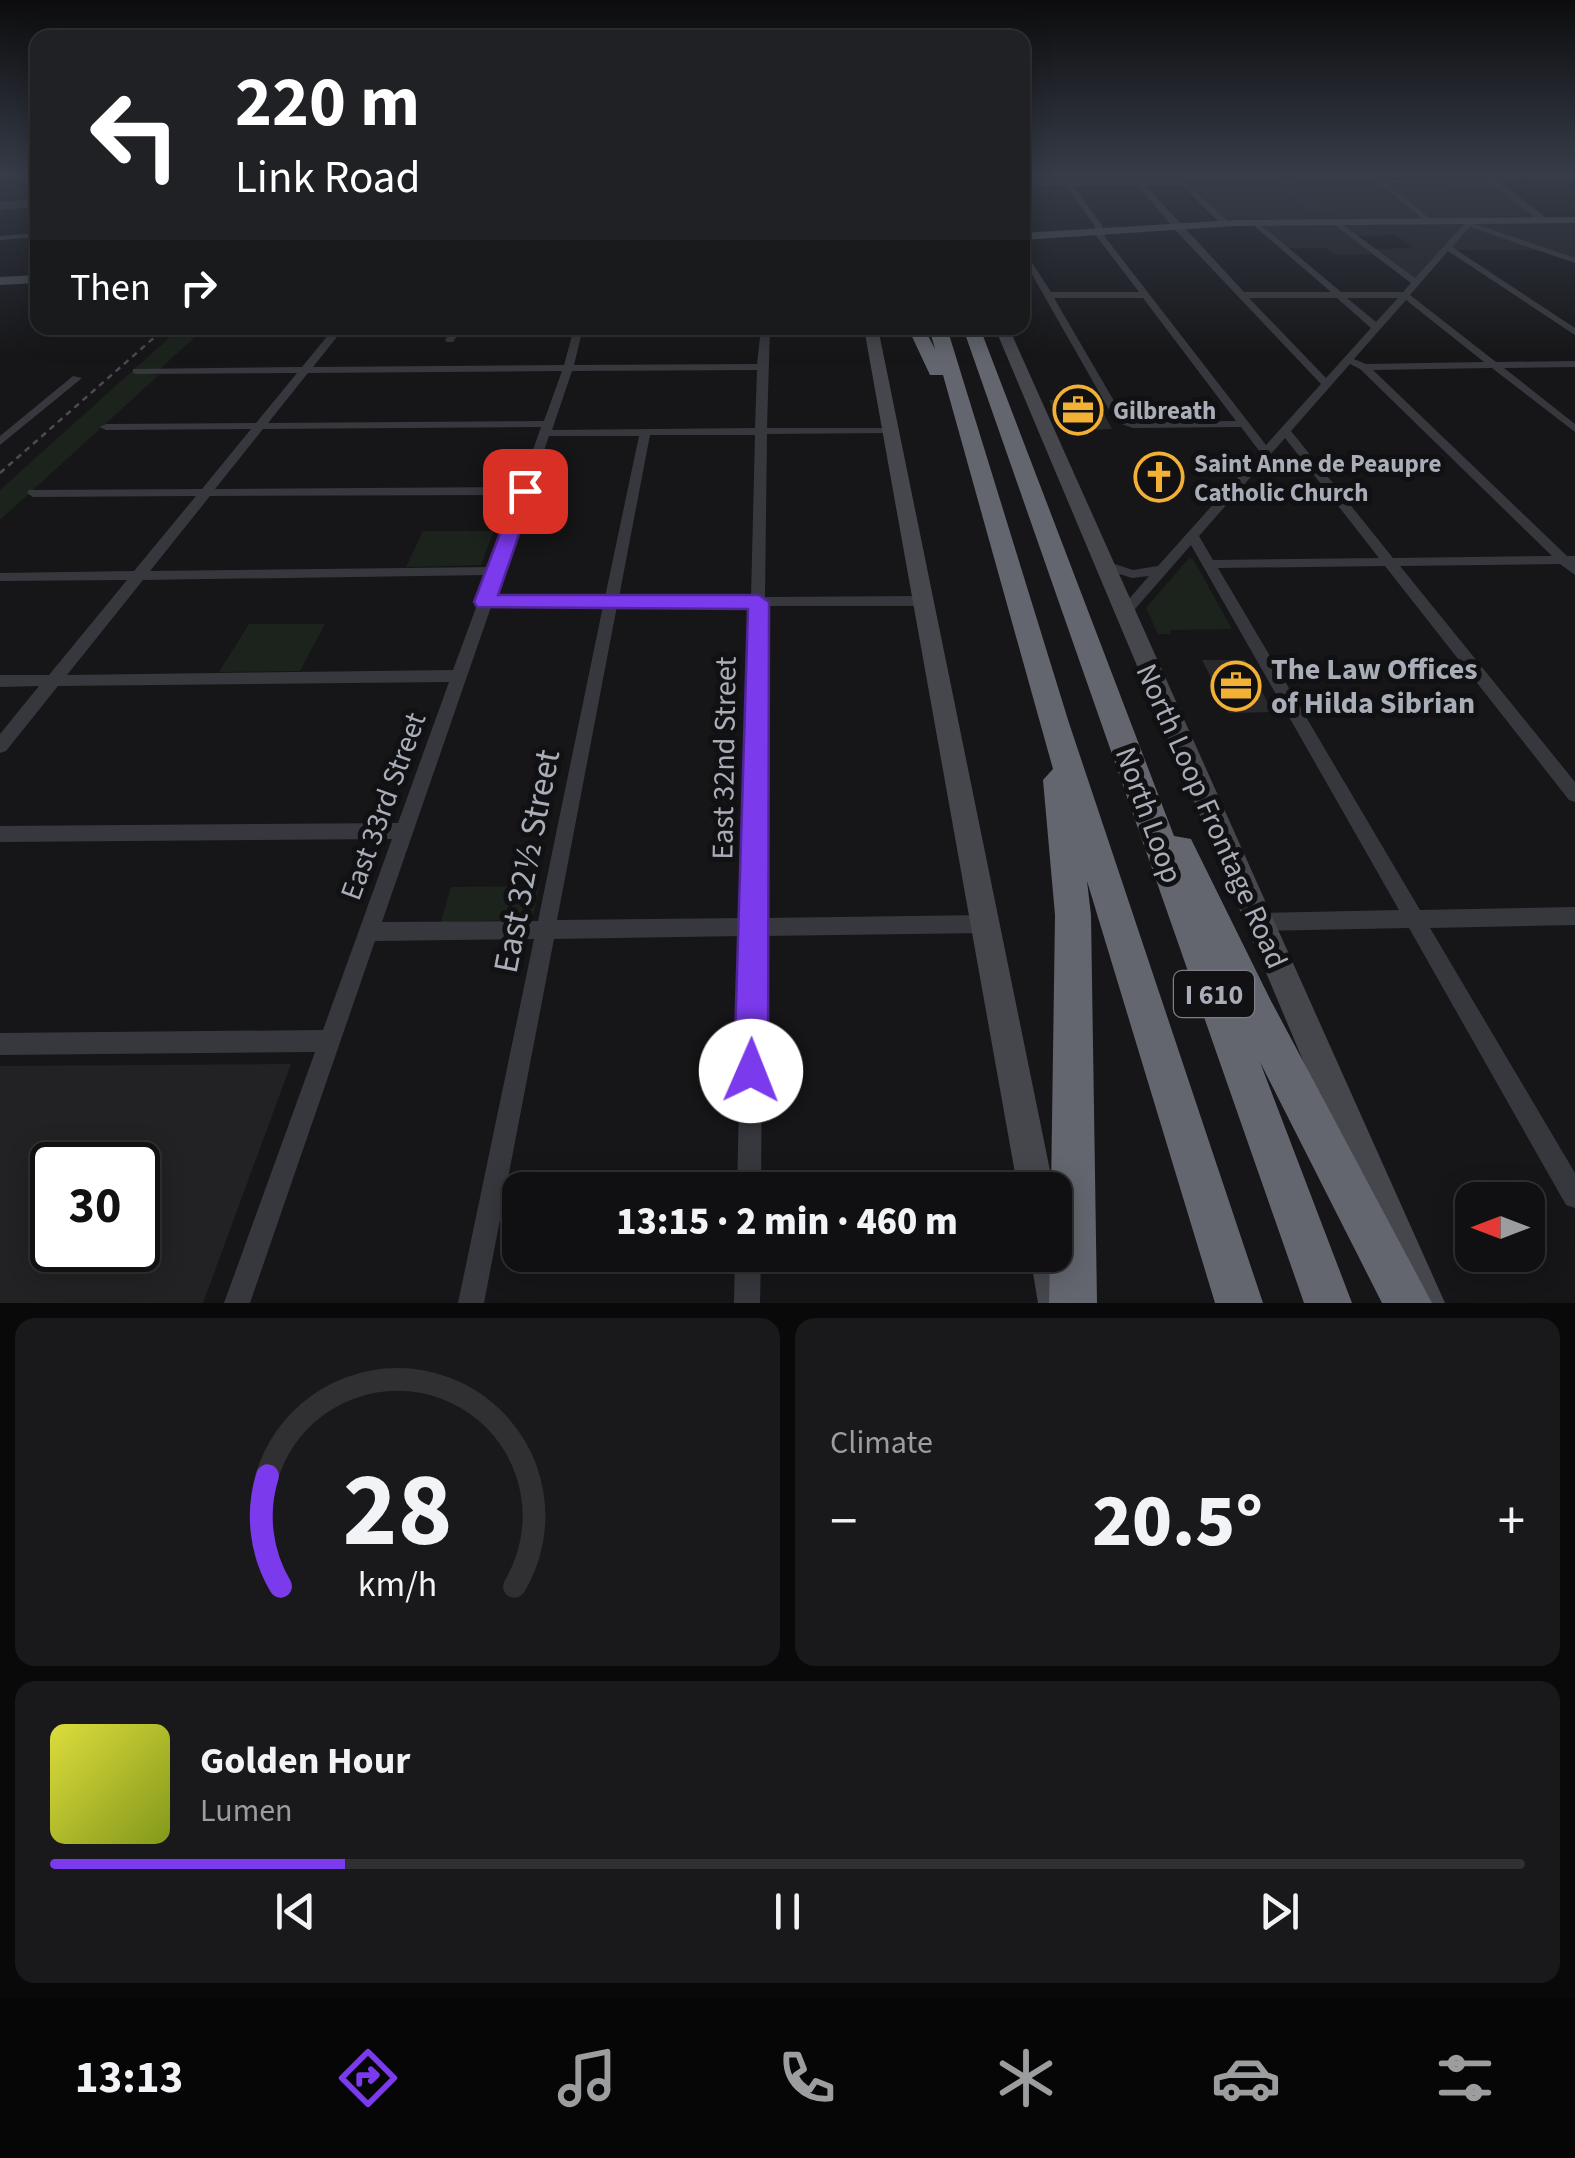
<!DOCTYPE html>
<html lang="en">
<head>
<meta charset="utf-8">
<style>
  :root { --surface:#101012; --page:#19191b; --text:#f1f3f6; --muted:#9c9d9f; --line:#303032; --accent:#7c3aed }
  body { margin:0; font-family:"Source Sans 3",sans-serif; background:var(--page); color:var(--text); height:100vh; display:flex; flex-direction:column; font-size:38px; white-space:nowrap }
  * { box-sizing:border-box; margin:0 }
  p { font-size:32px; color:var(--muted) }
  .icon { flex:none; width:55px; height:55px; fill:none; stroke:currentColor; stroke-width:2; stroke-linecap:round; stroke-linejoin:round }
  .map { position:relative; height:1303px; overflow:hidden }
  .panel { display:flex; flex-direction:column; gap:15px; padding:15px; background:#09090a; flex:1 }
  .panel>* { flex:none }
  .hud { position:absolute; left:30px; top:30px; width:1000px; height:305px; border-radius:20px; box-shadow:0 5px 25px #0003,0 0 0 2px var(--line); background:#202124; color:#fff; overflow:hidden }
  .needle { width:65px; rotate:270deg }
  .tools { position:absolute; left:1455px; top:1182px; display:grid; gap:20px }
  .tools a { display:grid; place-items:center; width:90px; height:90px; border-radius:20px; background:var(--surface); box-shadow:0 5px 25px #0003,0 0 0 2px var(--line); font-size:50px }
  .speed { position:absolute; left:30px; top:1142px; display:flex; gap:20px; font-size:50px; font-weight:700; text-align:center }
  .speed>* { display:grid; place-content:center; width:130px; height:130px; border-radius:50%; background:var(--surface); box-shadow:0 5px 25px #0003,0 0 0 2px var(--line); line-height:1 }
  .speed .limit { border:5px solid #111; border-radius:15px; background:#fff; color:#111 }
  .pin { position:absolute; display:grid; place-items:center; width:85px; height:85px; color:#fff; margin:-42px; border-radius:20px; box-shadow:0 5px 15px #0006 }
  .me { position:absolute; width:110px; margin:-55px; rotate:1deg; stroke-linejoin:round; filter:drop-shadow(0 0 8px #0008) }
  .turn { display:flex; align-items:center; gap:35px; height:210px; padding:0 40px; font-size:45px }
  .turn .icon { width:130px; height:130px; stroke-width:2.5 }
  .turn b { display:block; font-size:70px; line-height:85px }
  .then { display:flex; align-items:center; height:95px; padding:0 40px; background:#0003; gap:20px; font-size:38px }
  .big { font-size:75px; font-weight:800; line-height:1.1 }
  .panel .widget { flex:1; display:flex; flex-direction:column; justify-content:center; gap:15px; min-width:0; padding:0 35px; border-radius:20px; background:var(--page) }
  .panel .dial { align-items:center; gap:0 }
  .dial svg { height:260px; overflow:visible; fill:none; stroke:var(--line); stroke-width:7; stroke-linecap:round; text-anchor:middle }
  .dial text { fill:var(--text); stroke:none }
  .song { display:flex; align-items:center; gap:30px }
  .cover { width:120px; height:120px; border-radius:15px; background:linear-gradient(135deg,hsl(60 70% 55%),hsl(70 70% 35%)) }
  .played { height:10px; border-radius:5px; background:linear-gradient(90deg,var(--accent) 20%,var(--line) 20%) }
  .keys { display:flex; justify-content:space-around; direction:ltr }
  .heat { display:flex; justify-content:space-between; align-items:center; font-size:55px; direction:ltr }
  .panel .tiles { flex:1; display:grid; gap:15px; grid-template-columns:1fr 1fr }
  .widget:last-child { grid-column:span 2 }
  .trip { position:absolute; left:502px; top:1172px; width:570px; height:100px; border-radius:20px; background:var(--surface); box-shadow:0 5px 25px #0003,0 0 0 2px var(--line); font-weight:800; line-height:100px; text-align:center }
  .tabs { display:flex; height:160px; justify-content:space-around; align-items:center; background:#060607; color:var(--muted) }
  .tabs .icon { width:70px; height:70px }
  .tabs .selected { color:var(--accent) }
  .tabs b { font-size:45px; color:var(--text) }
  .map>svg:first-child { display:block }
  .built { fill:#222225; fill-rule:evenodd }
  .green { fill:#1c231d }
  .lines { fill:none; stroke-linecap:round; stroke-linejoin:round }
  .river { fill:#2c353c; fill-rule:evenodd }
  .building { fill:#29292c }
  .minor { fill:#37383d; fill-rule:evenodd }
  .tertiary { fill:#37383d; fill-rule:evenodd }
  .secondary { fill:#45474d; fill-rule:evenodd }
  .motorway { fill:#63666e; fill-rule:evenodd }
  .rail { stroke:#4a4c52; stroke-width:2.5; stroke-dasharray:6 5; stroke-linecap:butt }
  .route { fill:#7c3aed; stroke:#51269a; stroke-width:2.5 }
  .labels { text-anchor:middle; stroke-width:10; stroke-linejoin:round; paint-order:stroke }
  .far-poi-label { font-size:25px; font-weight:bold; fill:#a8adb8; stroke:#111113; text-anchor:start }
  .shield { fill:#111113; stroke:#7b7e86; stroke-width:2.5 }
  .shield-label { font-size:28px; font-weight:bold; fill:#a8adb8 }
  .poi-label { font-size:30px; font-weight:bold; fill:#a8adb8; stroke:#111113; text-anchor:start }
  .street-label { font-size:30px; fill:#a8adb8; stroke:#111113 }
  .near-street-label { font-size:35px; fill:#a8adb8; stroke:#111113 }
</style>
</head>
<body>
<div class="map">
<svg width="1575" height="1303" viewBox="0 0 1575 1303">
  <rect width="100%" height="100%" fill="#161618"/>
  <path class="built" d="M1178,173H1365L1376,183L1495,186L1544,223H1575V258L1544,250H1441L1415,279L1374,249L1412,248L1396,235L1352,236L1376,254L1335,255L1326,248H1287L1262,226L1225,219Z
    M291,1064L203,1303H0V1066ZM52,1165H138V1250H52Z"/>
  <path class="green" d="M180,328H205L160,369L134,373L159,375L0,520V490Z
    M423,531H494L481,565L406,567Z
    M1189,558L1193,559L1232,629L1170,630L1171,634H1158L1146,608Z
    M249,624H325L300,671L219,672Z
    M539,886L534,913L525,920L441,922L451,887Z"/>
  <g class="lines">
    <path class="river" d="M38,199V207L0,210V202Z"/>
  </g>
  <path class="building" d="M1261,173H1283L1331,209H1307Z
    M1096,399L1112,429L1083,430L1079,422L1059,420L1049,400Z
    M1202,660H1245L1273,712L1229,713Z"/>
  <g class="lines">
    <path class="minor" d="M1367,173H1374L1381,179L1497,182L1500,184L1497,186L1387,183L1431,219L1428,223Z
      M1177,175L1228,221V225H1222L1183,186H1146L1244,292H1331L1252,224L1255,220L1341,292H1403L1411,283L1332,223L1335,219L1415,278L1464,224L1457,221L1461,219L1575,258V263L1470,227L1452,247L1575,328V335L1448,251L1410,295L1496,362L1575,361V367L1504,368L1575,424V432L1492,368L1373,370L1567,556H1575V575L1560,564L1400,566L1575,782V802L1569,800L1385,566L1218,568L1420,910L1575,907V925L1430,928L1575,1173V1208L1566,1205L1409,928L1258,931L1251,928L1248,922L1251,916L1258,913L1399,910L1191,545L1128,617L1123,619L1116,614L1149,576L1132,578L1097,567L1095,564L1102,560L1133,570L1158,566L1260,452L1241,427L1133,428L1116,422L1022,257V247L1051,292H1139L1097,237L1094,225L1066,186H1022V182H1178L1174,177ZM1073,186H1138L1178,233L1321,384L1266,445L1105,237L1102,225ZM1054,298H1143L1236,421L1134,422L1124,418ZM1249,298H1337L1371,328L1326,378ZM1347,298H1398L1376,322ZM1406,300L1484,362L1366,364L1354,359ZM1350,364L1360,369L1552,556L1393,558L1291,431ZM1285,438L1379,558L1213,560L1199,536Z
      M38,233V237L0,240V236Z
      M334,328H344L313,367L564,365L574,328H583L574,365L757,364L761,328H770L767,428H895V432L891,433L767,434L765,597L924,596L931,601L924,606H765L763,918L985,915L992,917L995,924L992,931L985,933L763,936L761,1190H737L743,936L554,939L484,1303H458L534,939L375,941L250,1303H224L315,1052L0,1055V1033L323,1030L392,839L0,842V826L398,823L449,682L58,686L6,751L0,753V734L39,686L0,687V675H49L127,580L0,581V573L134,571L196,496L33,497L27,493L29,490L202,489L251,429L106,430L100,427L106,424L256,423L297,373L137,374L133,373V369L302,367ZM757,370L755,428L552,430L572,371ZM562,371L544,421L268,423L308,373ZM541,427L520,487L215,489L263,429ZM650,435H755L751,597H619ZM549,436H639L605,597H494ZM517,495L491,567L150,571L210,496ZM488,575L453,670L67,675L143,580ZM603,606L538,921L382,922L491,607ZM617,606H751L743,918L557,920Z
      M453,328H462L453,342H447L445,340Z
      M73,376L82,378L0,445V436Z
      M735,1255H761L760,1303H734Z"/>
    <path class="tertiary" d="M1478,173H1488L1549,220L1540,222Z"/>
    <path class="secondary" d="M1575,217V223L1235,226L1022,240V233L1235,220Z
      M38,275V283L0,285V277Z
      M864,328H878L1054,1190H1018Z
      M995,328H1009L1445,1303H1405Z
      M1055,1238L1063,1241L1078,1303H1038L1030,1255H1055Z"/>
    <path class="motorway" d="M908,328H924L935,349L929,328H947L1069,723L1263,1303H1215L1087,881L1091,915L1097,1303H1049L1050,1255H1055V1190H1051L1055,915L1043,780L1053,769L943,375H930Z
      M963,328H980L1174,836L1191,839L1270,999L1432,1303H1382L1260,1062L1352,1303H1304Z"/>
    <path class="rail" d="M0,473L165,328"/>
  </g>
  <linearGradient id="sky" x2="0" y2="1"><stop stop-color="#0c0c0d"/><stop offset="0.49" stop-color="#363c48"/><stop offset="1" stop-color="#363c48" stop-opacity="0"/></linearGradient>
  <rect width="1575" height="356" fill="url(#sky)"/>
  <path class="route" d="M525,485L534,491L498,595H759L769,602L768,1071L763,1083L751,1088L739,1083L734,1071L748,609L477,607L474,602L516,491Z"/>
  <defs>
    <g id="office-ring" transform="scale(2.5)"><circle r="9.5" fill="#111113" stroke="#f2b134" stroke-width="1.5"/><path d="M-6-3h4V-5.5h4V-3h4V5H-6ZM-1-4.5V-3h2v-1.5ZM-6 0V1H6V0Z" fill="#f2b134"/></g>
    <g id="church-ring" transform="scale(2.5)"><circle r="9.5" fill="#111113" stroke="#f2b134" stroke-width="1.5"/><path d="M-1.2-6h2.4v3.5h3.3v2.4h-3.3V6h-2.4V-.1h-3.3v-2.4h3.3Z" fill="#f2b134"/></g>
  </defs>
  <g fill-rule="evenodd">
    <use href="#office-ring" x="1078" y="410"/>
    <use href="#church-ring" x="1159" y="477"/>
    <use href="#office-ring" x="1236" y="686"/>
  </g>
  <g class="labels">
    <g class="far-poi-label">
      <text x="1113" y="419">Gilbreath</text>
      <text x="1194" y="472">Saint Anne de Peaupre<tspan x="1194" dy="29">Catholic Church</tspan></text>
    </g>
    <rect class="shield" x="1174" y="971" width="80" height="46" rx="8"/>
    <g class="shield-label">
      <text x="1214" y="1004">I 610</text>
    </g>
    <g class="poi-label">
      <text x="1271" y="679">The Law Offices<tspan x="1271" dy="34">of Hilda Sibrian</tspan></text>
    </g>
    <g class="street-label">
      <text transform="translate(724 758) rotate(-89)" y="10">East 32nd Street</text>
      <text transform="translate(383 806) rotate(-70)" y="10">East 33rd Street</text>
      <text transform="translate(1149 815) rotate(70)" y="10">North Loop</text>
      <text transform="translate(1212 816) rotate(66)" y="10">North Loop Frontage Road</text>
    </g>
    <g class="near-street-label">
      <text transform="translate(526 861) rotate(-79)" y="12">East 32½ Street</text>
    </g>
  </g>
</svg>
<div class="tools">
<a><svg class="needle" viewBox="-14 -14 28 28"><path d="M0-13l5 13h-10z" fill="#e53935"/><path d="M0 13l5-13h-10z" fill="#9c9d9f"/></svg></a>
</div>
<div class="speed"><div class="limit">30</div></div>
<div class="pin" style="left:525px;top:491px;background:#d93025"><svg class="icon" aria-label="arrive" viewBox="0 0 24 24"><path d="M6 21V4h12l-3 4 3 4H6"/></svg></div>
<svg class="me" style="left:751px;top:1071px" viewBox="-20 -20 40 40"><circle r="19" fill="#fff"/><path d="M0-13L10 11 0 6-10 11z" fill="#7c3aed"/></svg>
<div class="trip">13:15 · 2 min · 460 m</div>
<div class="hud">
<div class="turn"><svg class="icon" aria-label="left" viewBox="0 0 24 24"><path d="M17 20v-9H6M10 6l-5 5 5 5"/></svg><div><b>220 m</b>Link Road</div></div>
<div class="then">Then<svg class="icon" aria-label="right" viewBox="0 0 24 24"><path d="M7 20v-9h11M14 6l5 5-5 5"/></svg></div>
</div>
</div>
<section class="panel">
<div class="tiles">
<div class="widget dial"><svg viewBox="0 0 100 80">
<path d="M14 69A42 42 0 1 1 86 69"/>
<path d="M14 69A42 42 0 0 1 10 35" stroke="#7c3aed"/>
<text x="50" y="56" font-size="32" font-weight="700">28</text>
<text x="50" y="72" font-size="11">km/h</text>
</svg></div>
<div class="widget"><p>Climate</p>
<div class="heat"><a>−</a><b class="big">20.5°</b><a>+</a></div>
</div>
<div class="widget">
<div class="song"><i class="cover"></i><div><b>Golden Hour</b><p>Lumen</p></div></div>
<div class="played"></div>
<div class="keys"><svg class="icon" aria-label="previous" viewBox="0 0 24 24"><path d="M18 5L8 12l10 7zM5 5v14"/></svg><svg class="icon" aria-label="pause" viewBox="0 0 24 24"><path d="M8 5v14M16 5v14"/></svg><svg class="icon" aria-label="next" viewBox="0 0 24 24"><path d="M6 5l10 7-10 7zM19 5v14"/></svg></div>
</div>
</div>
</section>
<nav class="tabs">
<b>13:13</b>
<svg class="icon selected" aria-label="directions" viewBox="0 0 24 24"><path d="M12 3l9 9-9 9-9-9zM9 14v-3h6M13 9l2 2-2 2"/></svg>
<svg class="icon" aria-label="music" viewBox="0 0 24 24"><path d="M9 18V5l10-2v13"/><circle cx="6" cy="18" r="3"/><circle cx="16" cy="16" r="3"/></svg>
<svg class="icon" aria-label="phone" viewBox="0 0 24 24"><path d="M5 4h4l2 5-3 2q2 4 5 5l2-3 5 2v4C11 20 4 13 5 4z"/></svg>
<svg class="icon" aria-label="climate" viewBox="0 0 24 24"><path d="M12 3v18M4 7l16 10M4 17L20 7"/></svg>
<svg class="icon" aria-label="car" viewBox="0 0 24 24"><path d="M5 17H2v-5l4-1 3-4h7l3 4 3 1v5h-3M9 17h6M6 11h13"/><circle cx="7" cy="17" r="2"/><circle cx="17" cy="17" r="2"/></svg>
<svg class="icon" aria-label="filters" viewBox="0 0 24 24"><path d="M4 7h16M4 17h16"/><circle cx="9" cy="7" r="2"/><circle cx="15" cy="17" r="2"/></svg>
</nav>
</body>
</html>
